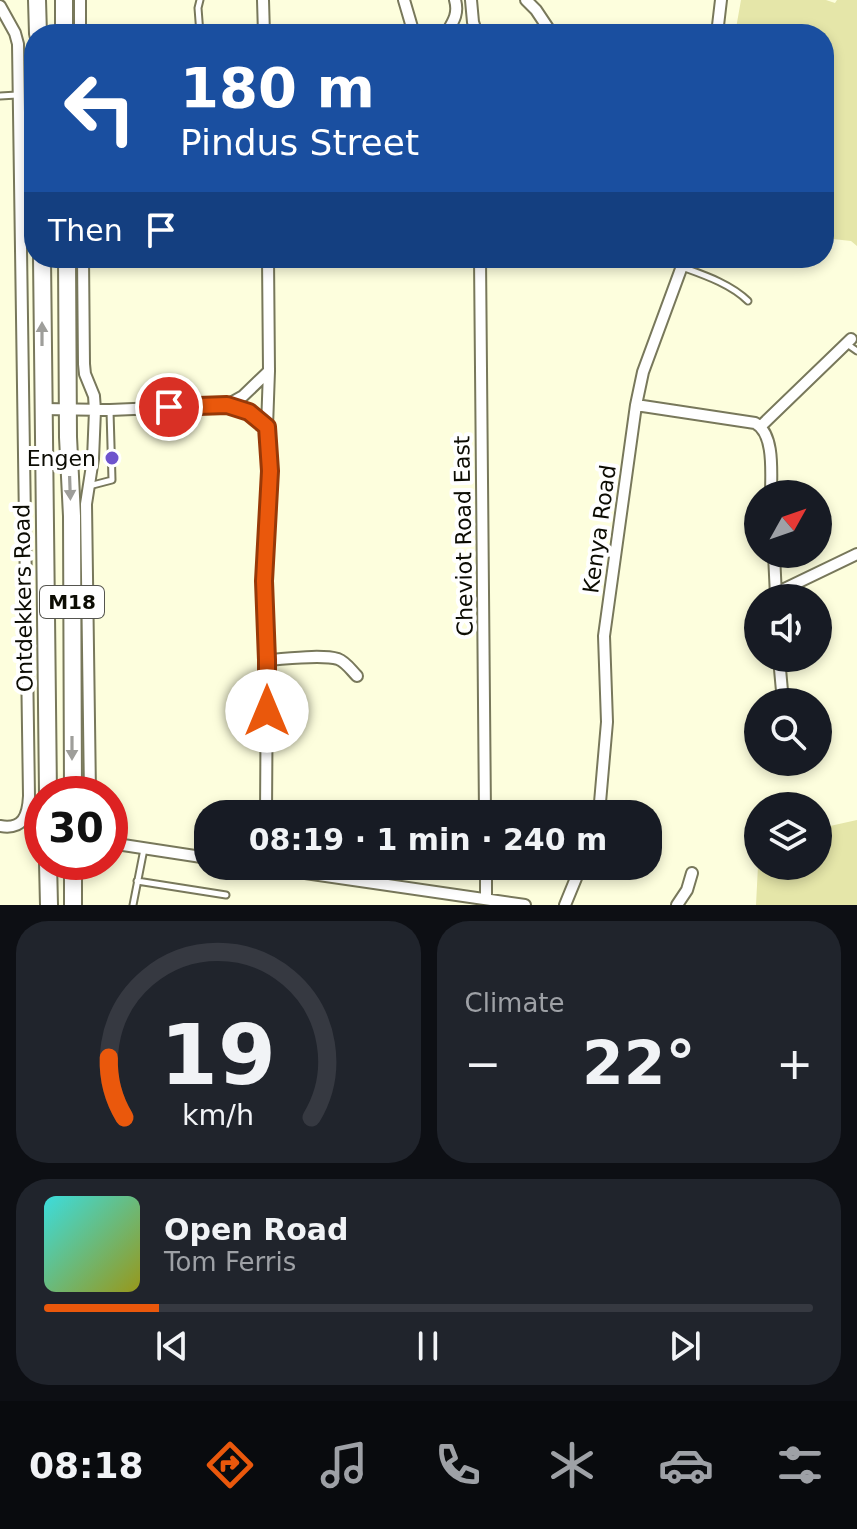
<!DOCTYPE html>
<html lang="en">
<head>
<meta charset="utf-8">
<style>
  :root { --surface:#171b24; --page:#20242c; --text:#f1f3f6; --muted:#9ea1a6; --line:#363941; --accent:#ea580c }
  body { margin:0; font-family:"DejaVu Sans",sans-serif; background:var(--page); color:var(--text); height:100vh; display:flex; flex-direction:column; font-size:30px; white-space:nowrap }
  * { box-sizing:border-box; margin:0 }
  p { font-size:26px; color:var(--muted) }
  .icon { flex:none; width:44px; height:44px; fill:none; stroke:currentColor; stroke-width:2; stroke-linecap:round; stroke-linejoin:round }
  .map { position:relative; height:905px; overflow:hidden }
  .drawer { display:flex; flex-direction:column; gap:16px; padding:16px; background:#0d0f14; flex:1 }
  .drawer>* { flex:none }
  .guide { position:absolute; left:24px; top:24px; width:810px; height:244px; border-radius:32px; box-shadow:0 4px 12px #0003; background:#1a4fa0; color:#fff; overflow:hidden }
  .needle { width:52px; rotate:50deg }
  .tools { position:absolute; left:744px; top:480px; display:grid; gap:16px }
  .tools a { display:grid; place-items:center; width:88px; height:88px; border-radius:50%; background:var(--surface); box-shadow:0 4px 12px #0003; font-size:40px }
  .speed { position:absolute; left:24px; top:776px; display:flex; gap:16px; font-size:40px; font-weight:700; text-align:center }
  .speed>* { display:grid; place-content:center; width:104px; height:104px; border-radius:50%; background:var(--surface); box-shadow:0 4px 12px #0003; line-height:1 }
  .speed .limit { border:12px solid #d22; background:#fff; color:#111 }
  .pin { position:absolute; display:grid; place-items:center; width:68px; height:68px; color:#fff; margin:-34px; border:4px solid #fff; border-radius:50%; box-shadow:0 2px 8px #0007 }
  .me { position:absolute; width:88px; margin:-44px; rotate:0deg; stroke-linejoin:round; filter:drop-shadow(0 0 6px #0008) }
  .turn { display:flex; align-items:center; gap:28px; height:168px; padding:0 24px; font-size:36px }
  .turn .icon { width:104px; height:104px; stroke-width:2.5 }
  .turn b { display:block; font-size:56px; line-height:68px }
  .then { display:flex; align-items:center; height:76px; padding:0 24px; background:#0003; gap:16px; font-size:30px }
  .big { font-size:60px; font-weight:800; line-height:1.1 }
  .drawer .tile { flex:1; display:flex; flex-direction:column; justify-content:center; gap:12px; min-width:0; padding:0 28px; border-radius:32px; background:var(--page) }
  .drawer .dial { align-items:center; gap:0 }
  .dial svg { height:208px; overflow:visible; fill:none; stroke:var(--line); stroke-width:7; stroke-linecap:round; text-anchor:middle }
  .dial text { fill:var(--text); stroke:none }
  .song { display:flex; align-items:center; gap:24px }
  .cover { width:96px; height:96px; border-radius:12px; background:linear-gradient(135deg,hsl(180 70% 55%),hsl(60 70% 35%)) }
  .played { height:8px; border-radius:4px; background:linear-gradient(90deg,var(--accent) 15%,var(--line) 15%) }
  .keys { display:flex; justify-content:space-around; direction:ltr }
  .heat { display:flex; justify-content:space-between; align-items:center; font-size:44px; direction:ltr }
  .drawer .tiles { flex:1; display:grid; gap:16px; grid-template-columns:1fr 1fr }
  .tile:last-child { grid-column:span 2 }
  .trip { position:absolute; left:194px; top:800px; width:468px; height:80px; border-radius:32px; background:var(--surface); box-shadow:0 4px 12px #0003; font-weight:800; line-height:80px; text-align:center }
  .menu { display:flex; height:128px; justify-content:space-around; align-items:center; background:#090b0e; color:var(--muted) }
  .menu .icon { width:56px; height:56px }
  .menu .selected { color:var(--accent) }
  .menu b { font-size:36px; color:var(--text) }
  .map>svg:first-child { display:block }
  .green { fill:#e5e6a9 }
  .lines { fill:none; stroke-linecap:round; stroke-linejoin:round }
  .lane-casing { stroke:#78785b; stroke-width:9 }
  .street-casing { stroke:#78785b; stroke-width:14 }
  .primary-casing { stroke:#78785b; stroke-width:20 }
  .lane { stroke:#fff; stroke-width:5 }
  .street { stroke:#fff; stroke-width:10 }
  .primary { stroke:#fff; stroke-width:16 }
  .oneway { fill:#9e9e9a }
  .route-casing { stroke:#983908; stroke-width:20 }
  .route { stroke:#ea580c; stroke-width:14 }
  .poi-dot { fill:#6e54cd; stroke:#fff; stroke-width:3 }
  .labels { text-anchor:middle; stroke-width:8; stroke-linejoin:round; paint-order:stroke }
  .shield { fill:#fff; stroke:#55554f; stroke-width:2 }
  .shield-label { font-size:20px; font-weight:bold; fill:#0c0c03 }
  .poi-label { font-size:22px; fill:#0c0c03; stroke:#fff; text-anchor:end }
  .street-label { font-size:22px; fill:#0c0c03; stroke:#fff }
</style>
</head>
<body>
<div class="map">
<svg width="857" height="905" viewBox="0 0 857 905">
  <rect width="100%" height="100%" fill="#fdfedd"/>
  <path class="green" d="M741,0H826L835,3L837,0H857V246L851,241L824,238V34H735Z
    M857,820V905H756L758,866H818V827L830,826Z"/>
  <g class="lines">
    <g class="lane-casing">
      <path id="lane" d="M200,0L198,8L200,34
        M0,96L17,95
        M682,267C704,275 731,284 748,301
        M847,344L857,351
        M89,486L112,480L110,411
        M137,881L226,895
        M133,905L144,849"/>
    </g>
    <g class="street-casing">
      <path id="street" d="M80,0V34
        M263,0L264,34
        M404,0L414,34
        M471,0L473,22L477,34
        M526,0L536,10L552,34
        M0,6L15,33L18,44L29,796C28,816 23,830 0,826
        M446,34C453,22 459,14 455,0
        M717,34L721,0
        M83,258L84,364L85,374L94,396L95,410L93,459L86,504L90,794
        M480,258L485,814
        M227,405L243,396L269,371
        M636,405L755,423C775,433 771,474 771,494
        M42,409L110,410L227,405L249,412L267,427
        M761,426L851,339
        M774,554L776,596
        M776,593L857,554
        M779,658L783,702
        M267,660C285,659 321,654 338,659C346,662 351,670 357,676
        M266,814L267,660L264,581L270,471L267,427L269,371L268,258
        M599,814L607,722L604,636L636,405L643,372L685,258
        M110,843L208,858
        M257,866L525,905
        M486,866V899
        M565,905L581,866
        M677,905L687,890L692,873"/>
    </g>
    <g class="primary-casing">
      <path id="primary" d="M37,0L38,34
        M64,0V34
        M42,258L48,794
        M67,258L68,437L72,516L73,794
        M48,862L49,905
        M73,862V905"/>
    </g>
    <use href="#lane" class="lane"/>
    <use href="#street" class="street"/>
    <use href="#primary" class="primary"/>
  </g>
  <defs><path id="oneway-solid" d="M-6-.8H1V-3.2L6.5 0L1 3.2V.8H-6Z" transform="scale(2)"/></defs>
  <g class="oneway">
    <use href="#oneway-solid" transform="translate(42 334) rotate(-90)"/>
    <use href="#oneway-solid" transform="translate(70 488) rotate(88)"/>
    <use href="#oneway-solid" transform="translate(72 748) rotate(90)"/>
  </g>
  <g class="lines">
    <g class="route-casing">
      <path id="route" d="M169,407L227,405L249,412L267,427L270,471L264,581L267,660V711"/>
    </g>
    <use href="#route" class="route"/>
  </g>
  <circle class="poi-dot" cx="112" cy="458" r="8"/>
  <g class="labels">
    <rect class="shield" x="40" y="586" width="64" height="32" rx="6"/>
    <g class="shield-label">
      <text x="72" y="609">M18</text>
    </g>
    <g class="poi-label">
      <text x="96" y="466">Engen</text>
    </g>
    <g class="street-label">
      <text transform="translate(599 529) rotate(-82)" y="8">Kenya Road</text>
      <text transform="translate(463 536) rotate(-91)" y="8">Cheviot Road East</text>
      <text transform="translate(23 598) rotate(-91)" y="8">Ontdekkers Road</text>
    </g>
  </g>
</svg>
<div class="tools">
<a><svg class="needle" viewBox="-14 -14 28 28"><path d="M0-13l5 13h-10z" fill="#e53935"/><path d="M0 13l5-13h-10z" fill="#9ea1a6"/></svg></a>
<a><svg class="icon" aria-label="sound" viewBox="0 0 24 24"><path d="M4 9h4l5-4v14l-5-4H4zM17 9q2 3 0 6"/></svg></a>
<a><svg class="icon" aria-label="search" viewBox="0 0 24 24"><circle cx="10" cy="10" r="6"/><path d="M15 15l6 6"/></svg></a>
<a><svg class="icon" aria-label="layers" viewBox="0 0 24 24"><path d="M12 4l9 5-9 5-9-5zM3 14l9 5 9-5"/></svg></a>
</div>
<div class="speed"><div class="limit">30</div></div>
<div class="pin" style="left:169px;top:407px;background:#d93025"><svg class="icon" aria-label="arrive" viewBox="0 0 24 24"><path d="M6 21V4h12l-3 4 3 4H6"/></svg></div>
<svg class="me" style="left:267px;top:711px" viewBox="-20 -20 40 40"><circle r="19" fill="#fff"/><path d="M0-13L10 11 0 6-10 11z" fill="#ea580c"/></svg>
<div class="trip">08:19 · 1 min · 240 m</div>
<div class="guide">
<div class="turn"><svg class="icon" aria-label="left" viewBox="0 0 24 24"><path d="M17 20v-9H6M10 6l-5 5 5 5"/></svg><div><b>180 m</b>Pindus Street</div></div>
<div class="then">Then<svg class="icon" aria-label="arrive" viewBox="0 0 24 24"><path d="M6 21V4h12l-3 4 3 4H6"/></svg></div>
</div>
</div>
<section class="drawer">
<div class="tiles">
<div class="tile dial"><svg viewBox="0 0 100 80">
<path d="M14 69A42 42 0 1 1 86 69"/>
<path d="M14 69A42 42 0 0 1 8 46" stroke="#ea580c"/>
<text x="50" y="56" font-size="32" font-weight="700">19</text>
<text x="50" y="72" font-size="11">km/h</text>
</svg></div>
<div class="tile"><p>Climate</p>
<div class="heat"><a>−</a><b class="big">22°</b><a>+</a></div>
</div>
<div class="tile">
<div class="song"><i class="cover"></i><div><b>Open Road</b><p>Tom Ferris</p></div></div>
<div class="played"></div>
<div class="keys"><svg class="icon" aria-label="previous" viewBox="0 0 24 24"><path d="M18 5L8 12l10 7zM5 5v14"/></svg><svg class="icon" aria-label="pause" viewBox="0 0 24 24"><path d="M8 5v14M16 5v14"/></svg><svg class="icon" aria-label="next" viewBox="0 0 24 24"><path d="M6 5l10 7-10 7zM19 5v14"/></svg></div>
</div>
</div>
</section>
<nav class="menu">
<b>08:18</b>
<svg class="icon selected" aria-label="directions" viewBox="0 0 24 24"><path d="M12 3l9 9-9 9-9-9zM9 14v-3h6M13 9l2 2-2 2"/></svg>
<svg class="icon" aria-label="music" viewBox="0 0 24 24"><path d="M9 18V5l10-2v13"/><circle cx="6" cy="18" r="3"/><circle cx="16" cy="16" r="3"/></svg>
<svg class="icon" aria-label="phone" viewBox="0 0 24 24"><path d="M5 4h4l2 5-3 2q2 4 5 5l2-3 5 2v4C11 20 4 13 5 4z"/></svg>
<svg class="icon" aria-label="climate" viewBox="0 0 24 24"><path d="M12 3v18M4 7l16 10M4 17L20 7"/></svg>
<svg class="icon" aria-label="car" viewBox="0 0 24 24"><path d="M5 17H2v-5l4-1 3-4h7l3 4 3 1v5h-3M9 17h6M6 11h13"/><circle cx="7" cy="17" r="2"/><circle cx="17" cy="17" r="2"/></svg>
<svg class="icon" aria-label="filters" viewBox="0 0 24 24"><path d="M4 7h16M4 17h16"/><circle cx="9" cy="7" r="2"/><circle cx="15" cy="17" r="2"/></svg>
</nav>
</body>
</html>
